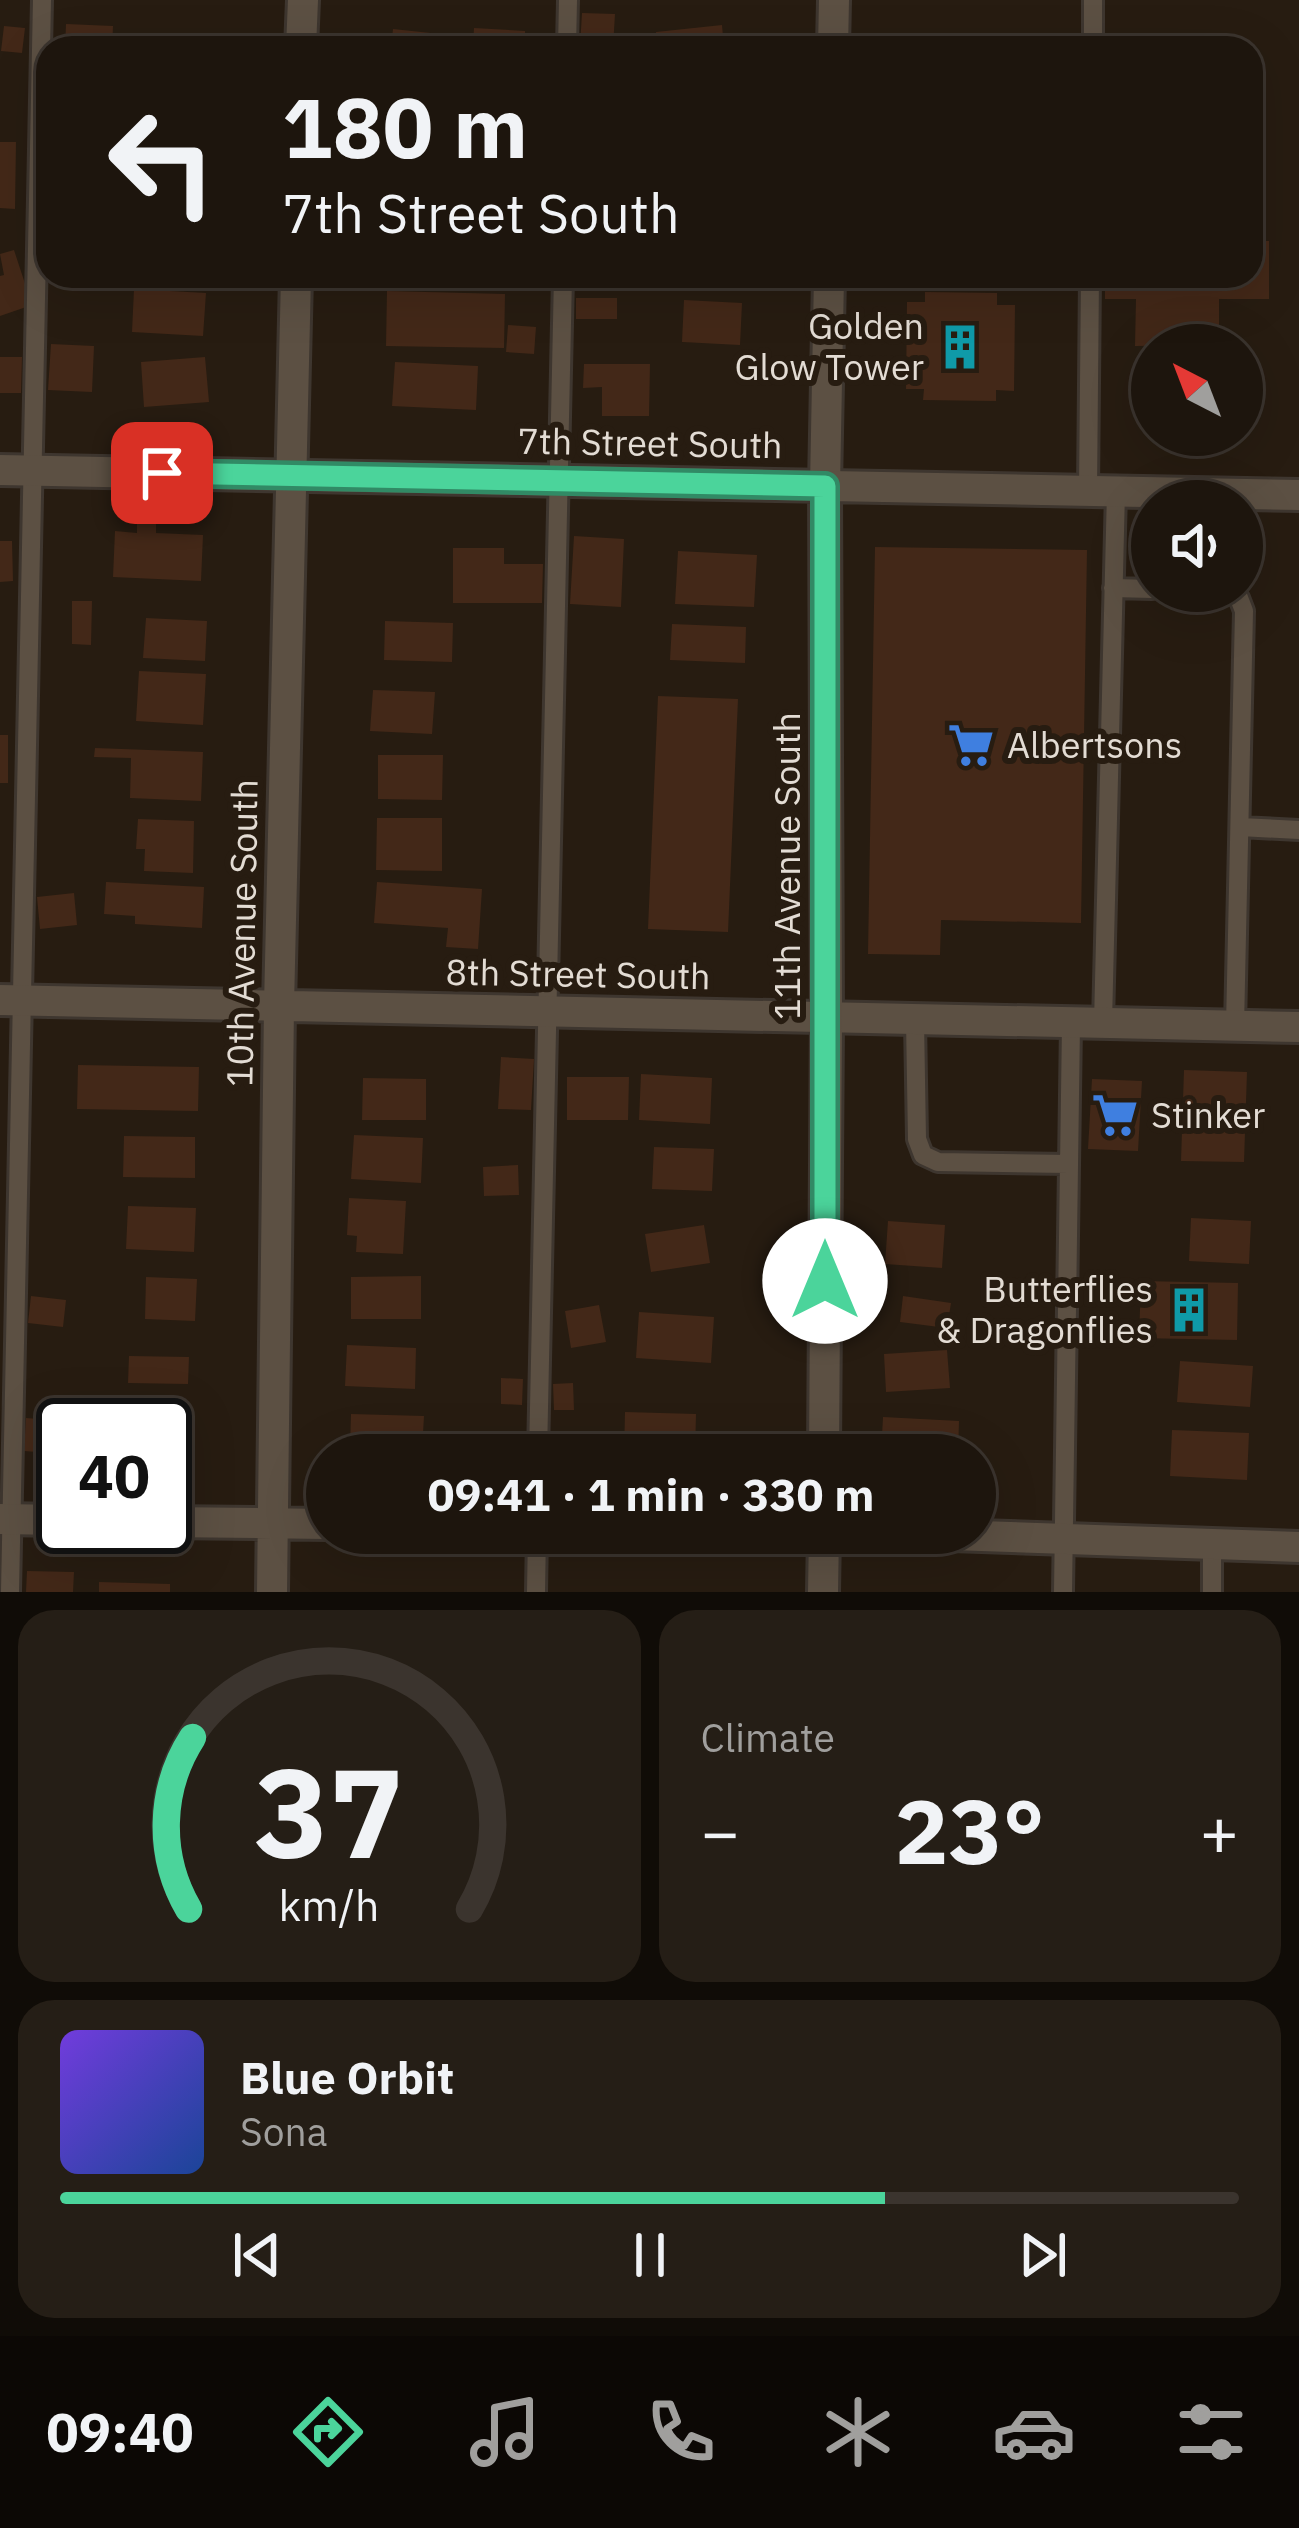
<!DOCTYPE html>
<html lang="en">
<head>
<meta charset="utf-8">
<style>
  :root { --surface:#1d150d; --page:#251e16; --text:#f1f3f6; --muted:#a09f9d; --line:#3b342e; --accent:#4bd49b }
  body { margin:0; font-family:"IBM Plex Sans",sans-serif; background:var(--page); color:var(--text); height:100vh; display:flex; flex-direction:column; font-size:45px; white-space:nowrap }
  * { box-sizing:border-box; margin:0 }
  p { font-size:39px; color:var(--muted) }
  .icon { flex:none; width:66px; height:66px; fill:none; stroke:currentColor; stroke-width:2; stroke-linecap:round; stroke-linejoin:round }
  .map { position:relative; height:1592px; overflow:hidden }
  .drawer { display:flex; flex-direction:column; gap:18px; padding:18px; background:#100c07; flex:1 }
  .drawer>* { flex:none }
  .guide { position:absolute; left:36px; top:36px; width:1227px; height:252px; border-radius:36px; box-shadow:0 12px 48px #0002,0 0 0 3px var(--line); background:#1d150d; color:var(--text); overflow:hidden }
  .needle { width:78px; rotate:318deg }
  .tools { position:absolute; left:1131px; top:324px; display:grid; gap:24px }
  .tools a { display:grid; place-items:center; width:132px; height:132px; border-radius:50%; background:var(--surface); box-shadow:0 12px 48px #0002,0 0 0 3px var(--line); font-size:60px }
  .speed { position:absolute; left:36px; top:1398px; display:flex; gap:24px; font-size:60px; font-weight:700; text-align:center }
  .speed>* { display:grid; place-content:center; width:156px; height:156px; border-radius:50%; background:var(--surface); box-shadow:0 12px 48px #0002,0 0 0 3px var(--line); line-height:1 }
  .speed .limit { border:6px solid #111; border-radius:18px; background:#fff; color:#111 }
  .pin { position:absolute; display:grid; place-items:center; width:102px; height:102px; color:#fff; margin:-51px; border-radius:24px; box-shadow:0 6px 18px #0006 }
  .me { position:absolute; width:132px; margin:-66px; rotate:0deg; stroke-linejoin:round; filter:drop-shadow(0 0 9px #0008) }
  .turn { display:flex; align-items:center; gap:42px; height:252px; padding:0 48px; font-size:54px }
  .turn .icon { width:156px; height:156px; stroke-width:2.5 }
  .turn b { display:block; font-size:84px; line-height:102px }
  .big { font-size:90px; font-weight:700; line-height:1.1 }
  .drawer .widget { flex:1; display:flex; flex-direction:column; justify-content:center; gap:18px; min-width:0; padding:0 42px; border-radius:36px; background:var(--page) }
  .drawer .dial { align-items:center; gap:0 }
  .dial svg { height:312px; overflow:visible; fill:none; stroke:var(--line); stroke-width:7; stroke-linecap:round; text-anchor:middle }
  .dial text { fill:var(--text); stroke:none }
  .song { display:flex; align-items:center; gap:36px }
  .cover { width:144px; height:144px; border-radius:18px; background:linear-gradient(135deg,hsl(260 70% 55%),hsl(220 70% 35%)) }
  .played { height:12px; border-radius:6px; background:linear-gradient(90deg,var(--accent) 70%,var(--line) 70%) }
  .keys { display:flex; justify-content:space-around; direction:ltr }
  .heat { display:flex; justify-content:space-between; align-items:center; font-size:66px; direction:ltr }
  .drawer .tiles { flex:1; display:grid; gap:18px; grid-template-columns:1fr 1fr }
  .widget:last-child { grid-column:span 2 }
  .trip { position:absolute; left:306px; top:1434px; width:690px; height:120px; border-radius:60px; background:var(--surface); box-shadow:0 12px 48px #0002,0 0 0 3px var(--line); font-weight:700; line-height:120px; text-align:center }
  .menu { display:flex; height:192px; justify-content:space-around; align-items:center; background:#0c0805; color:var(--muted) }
  .menu .icon { width:84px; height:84px }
  .menu .active { color:var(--accent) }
  .menu b { font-size:54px; color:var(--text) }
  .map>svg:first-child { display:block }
  .building { fill:#432818 }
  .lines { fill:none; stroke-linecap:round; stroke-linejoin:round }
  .lane-casing { stroke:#3e362f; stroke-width:24 }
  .street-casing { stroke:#3e362f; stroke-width:36 }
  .secondary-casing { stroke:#3e362f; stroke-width:36 }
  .lane { stroke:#5c5043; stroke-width:18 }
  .street { stroke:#5c5043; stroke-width:30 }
  .secondary { stroke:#5c5043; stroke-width:30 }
  .route-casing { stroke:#318a65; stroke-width:30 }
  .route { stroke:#4bd49b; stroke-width:21 }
  .labels { text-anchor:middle; stroke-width:12; stroke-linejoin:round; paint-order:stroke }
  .poi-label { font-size:36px; fill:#e3dcd4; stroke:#271c11; text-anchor:end }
  .street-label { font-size:36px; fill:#e3dcd4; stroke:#271c11 }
</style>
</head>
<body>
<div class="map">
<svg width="1299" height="1592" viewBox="0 0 1299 1592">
  <rect width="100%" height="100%" fill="#271c11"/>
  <path class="building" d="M582,13L615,14L613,47L580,46Z
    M66,24L113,26L112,48H65Z
    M722,25L724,48H657L656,32Z
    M4,26L25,28L22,53L1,51Z
    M474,28L525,31V48H473Z
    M393,29L440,34L438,48H391Z
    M120,40L203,42V48H120Z
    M0,142H16L15,209L0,208Z
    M1251,241H1269V299H1219V345L1135,346L1136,299H1105V276H1251Z
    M14,250L32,305L0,316V276L4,275L0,254Z
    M392,276H483V284H392Z
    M134,289L206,293L203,336L132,332Z
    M387,291L505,294L504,348L386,346Z
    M925,292L997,293V305H1015L1014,391L996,390V401L923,400L924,389H906L907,302H925Z
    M576,298H617V319H576Z
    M684,300L742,303L740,345L682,342Z
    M508,325L536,327L534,354L506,352Z
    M51,344L94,346L92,392L48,390Z
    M0,357H22L21,393H0Z
    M205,357L209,402L144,407L141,362Z
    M395,362L478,366L476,410L392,406Z
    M584,364H650L649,416H602V387L583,388Z
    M137,520L156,521V533L203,535L201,581L113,577L115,531L137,533Z
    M574,536L624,539L621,607L570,604Z
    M0,541H12L13,581L0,582Z
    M875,547L1087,550L1081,923L941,920L940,955L868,954Z
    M453,548H504V564H543L542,603H453Z
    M678,551L757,555L754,607L675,604Z
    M72,601H92L91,645L72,644Z
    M146,618L207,621L205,661L143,658Z
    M385,621L453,623L452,662L384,660Z
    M672,624L746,627L745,663L670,660Z
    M139,671L206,674L203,725L136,721Z
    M373,690L435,692L432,734L370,731Z
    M658,696L738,699L728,932L648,929Z
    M0,735H8V783H0Z
    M95,748L203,752L201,801L130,798L131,758L94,757Z
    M378,755H443L442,800L378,799Z
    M377,818H442V871L376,870Z
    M138,819L194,821L193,873L144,871L145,849H136Z
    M106,882L204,887L202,928L135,924V916L104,914Z
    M377,882L482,889L478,949L446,947L448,928L374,923Z
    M74,893L77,925L40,929L37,897Z
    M501,1057L534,1059L531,1110L498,1109Z
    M78,1065L199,1067L198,1111L77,1109Z
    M1184,1070L1247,1072L1244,1162L1181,1161Z
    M641,1074L712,1078L710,1124L639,1120Z
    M567,1077H629L628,1120H567Z
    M363,1078L426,1079V1120H362Z
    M1092,1079L1142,1081L1138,1151L1088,1149Z
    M354,1135L423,1138L421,1183L351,1179Z
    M124,1136L195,1137V1178L123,1177Z
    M654,1147L714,1149L712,1191L652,1189Z
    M518,1165L519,1195L484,1196L483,1167Z
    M349,1198L406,1201L403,1254L356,1252L357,1236L347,1235Z
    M128,1206L196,1208L194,1252L126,1249Z
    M1191,1218L1251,1221L1249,1264L1189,1261Z
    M888,1221L945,1225L942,1268L885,1264Z
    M704,1225L710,1263L651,1272L645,1234Z
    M421,1276V1319H351V1277Z
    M146,1277L197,1279L195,1321L145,1319Z
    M1141,1281L1238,1283L1237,1340L1139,1338Z
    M31,1296L66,1300L63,1327L28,1323Z
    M903,1296L951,1303L947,1328L900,1322Z
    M599,1305L606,1342L571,1348L565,1311Z
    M639,1312L714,1317L711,1363L636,1358Z
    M347,1345L416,1348L415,1389L345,1386Z
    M947,1350L950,1388L886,1392L884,1354Z
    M129,1356L189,1357L188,1384L128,1383Z
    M1180,1361L1253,1366L1250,1407L1177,1402Z
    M501,1378L523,1379L522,1405L501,1404Z
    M573,1383L574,1410H554L553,1384Z
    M625,1412L696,1414L695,1455H624Z
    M351,1414L424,1416L422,1451L350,1449Z
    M883,1417L959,1421L958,1455H881Z
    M26,1418L63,1421V1454L24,1451Z
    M1172,1430L1249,1433L1247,1480L1170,1476Z
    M491,1438L523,1439L522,1455H490Z
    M27,1571L74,1572L73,1592H26Z
    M99,1582L170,1584V1592H99Z"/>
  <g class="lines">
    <g class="lane-casing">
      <path id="lane" d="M567,48L568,0
        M1093,48V0
        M1088,491L1090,276
        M1113,588L1152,589
        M1231,591L1239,598L1244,611L1235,1027
        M1240,827L1299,830
        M915,1020L917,1139L923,1155L938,1162L1069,1164
        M1103,1023L1116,491
        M538,1455L563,276
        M10,1592L42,0
        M536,1592L537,1533
        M1063,1592L1071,1024
        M1212,1592V1545"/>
    </g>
    <g class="street-casing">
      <path id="street" d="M301,48L303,0
        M833,48L834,0
        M825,486L829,276
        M0,1000L1299,1027
        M0,1519L63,1520
        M165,1522L327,1524
        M892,1533L1299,1547
        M272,1592L279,1006L296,276"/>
    </g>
    <g class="secondary-casing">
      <path id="secondary" d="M0,470L1299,495
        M824,1455L827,1019L825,486
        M823,1592L824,1533"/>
    </g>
    <use href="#lane" class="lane"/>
    <use href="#street" class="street"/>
    <use href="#secondary" class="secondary"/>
  </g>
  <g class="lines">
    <g class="route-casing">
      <path id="route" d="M162,473L825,486V1281"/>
    </g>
    <use href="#route" class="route"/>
  </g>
  <defs>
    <g id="building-bare" transform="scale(3.6)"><path d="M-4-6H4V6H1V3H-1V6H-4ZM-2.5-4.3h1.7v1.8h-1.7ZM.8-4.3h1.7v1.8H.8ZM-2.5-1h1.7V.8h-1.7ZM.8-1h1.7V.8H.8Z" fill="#0f9aa8" stroke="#271c11" stroke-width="2.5" paint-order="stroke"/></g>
    <g id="supermarket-bare" transform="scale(3.6)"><path d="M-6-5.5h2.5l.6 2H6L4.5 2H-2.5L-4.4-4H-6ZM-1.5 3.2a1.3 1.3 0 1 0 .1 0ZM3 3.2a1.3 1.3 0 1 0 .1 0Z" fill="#3f7fe0" stroke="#271c11" stroke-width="2.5" paint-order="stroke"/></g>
  </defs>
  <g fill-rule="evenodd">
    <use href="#building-bare" x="960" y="347"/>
    <use href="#supermarket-bare" x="971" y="745"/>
    <use href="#supermarket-bare" x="1115" y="1115"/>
    <use href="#building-bare" x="1189" y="1310"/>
  </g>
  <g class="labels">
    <g class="poi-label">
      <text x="924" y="339">Golden<tspan x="924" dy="41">Glow Tower</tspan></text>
      <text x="1007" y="758" text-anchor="start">Albertsons</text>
      <text x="1151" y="1128" text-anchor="start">Stinker</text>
      <text x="1153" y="1302">Butterflies<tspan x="1153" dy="41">&amp; Dragonflies</tspan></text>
    </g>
    <g class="street-label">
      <text transform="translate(650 443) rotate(1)" y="13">7th Street South</text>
      <text transform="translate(787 866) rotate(-90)" y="13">11th Avenue South</text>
      <text transform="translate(242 933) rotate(-89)" y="13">10th Avenue South</text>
      <text transform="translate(578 974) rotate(1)" y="13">8th Street South</text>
    </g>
  </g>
</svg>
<div class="tools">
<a><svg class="needle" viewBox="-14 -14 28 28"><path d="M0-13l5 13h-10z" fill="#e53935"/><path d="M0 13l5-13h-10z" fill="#a09f9d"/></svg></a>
<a><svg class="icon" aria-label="sound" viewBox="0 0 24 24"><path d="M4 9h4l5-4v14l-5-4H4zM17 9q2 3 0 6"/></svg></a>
</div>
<div class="speed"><div class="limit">40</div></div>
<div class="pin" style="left:162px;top:473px;background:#d93025"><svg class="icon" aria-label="arrive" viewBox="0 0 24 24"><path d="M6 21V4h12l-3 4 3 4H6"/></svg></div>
<svg class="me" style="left:825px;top:1281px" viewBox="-20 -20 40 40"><circle r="19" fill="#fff"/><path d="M0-13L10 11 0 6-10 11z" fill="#4bd49b"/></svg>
<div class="trip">09:41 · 1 min · 330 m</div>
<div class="guide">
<div class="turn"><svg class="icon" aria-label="left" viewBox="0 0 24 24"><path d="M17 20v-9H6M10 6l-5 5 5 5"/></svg><div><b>180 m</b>7th Street South</div></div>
</div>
</div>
<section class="drawer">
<div class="tiles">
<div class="widget dial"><svg viewBox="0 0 100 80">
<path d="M14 69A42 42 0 1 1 86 69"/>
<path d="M14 69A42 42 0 0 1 15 25" stroke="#4bd49b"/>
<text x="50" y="56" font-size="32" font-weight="700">37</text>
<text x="50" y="72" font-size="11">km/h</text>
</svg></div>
<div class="widget"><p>Climate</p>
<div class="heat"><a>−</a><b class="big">23°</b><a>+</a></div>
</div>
<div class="widget">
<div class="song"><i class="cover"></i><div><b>Blue Orbit</b><p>Sona</p></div></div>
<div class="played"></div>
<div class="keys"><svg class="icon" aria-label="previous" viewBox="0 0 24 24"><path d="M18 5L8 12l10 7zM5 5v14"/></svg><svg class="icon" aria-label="pause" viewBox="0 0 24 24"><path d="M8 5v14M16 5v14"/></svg><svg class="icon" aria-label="next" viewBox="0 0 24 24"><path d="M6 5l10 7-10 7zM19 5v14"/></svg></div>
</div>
</div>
</section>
<nav class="menu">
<b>09:40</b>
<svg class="icon active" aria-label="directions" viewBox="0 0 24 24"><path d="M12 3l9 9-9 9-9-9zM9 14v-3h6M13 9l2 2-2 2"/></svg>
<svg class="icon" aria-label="music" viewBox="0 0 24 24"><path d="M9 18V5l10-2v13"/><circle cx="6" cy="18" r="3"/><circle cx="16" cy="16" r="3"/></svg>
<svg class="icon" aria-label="phone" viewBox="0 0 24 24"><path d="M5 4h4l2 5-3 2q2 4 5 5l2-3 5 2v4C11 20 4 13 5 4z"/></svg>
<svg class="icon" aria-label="climate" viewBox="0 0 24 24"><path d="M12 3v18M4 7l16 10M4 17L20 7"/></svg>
<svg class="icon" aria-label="car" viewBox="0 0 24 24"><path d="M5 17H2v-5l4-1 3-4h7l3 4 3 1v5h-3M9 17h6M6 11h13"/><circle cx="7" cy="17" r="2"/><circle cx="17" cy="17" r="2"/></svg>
<svg class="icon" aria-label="filters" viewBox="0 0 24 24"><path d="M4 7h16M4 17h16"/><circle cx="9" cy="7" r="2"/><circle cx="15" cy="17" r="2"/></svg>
</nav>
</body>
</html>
